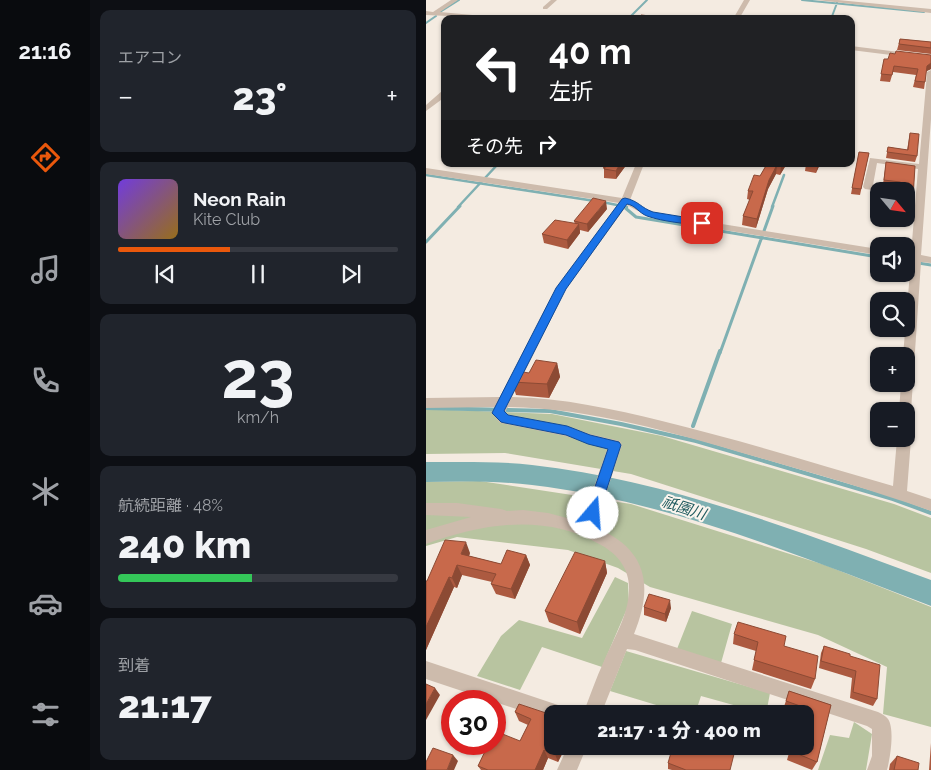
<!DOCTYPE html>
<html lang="ja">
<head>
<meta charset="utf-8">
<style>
  :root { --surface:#171b24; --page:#20242c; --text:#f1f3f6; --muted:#9ea1a6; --line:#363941; --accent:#ea580c }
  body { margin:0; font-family:Raleway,"Noto Sans JP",sans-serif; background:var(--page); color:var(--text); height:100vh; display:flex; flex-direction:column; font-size:19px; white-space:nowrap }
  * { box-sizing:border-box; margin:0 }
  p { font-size:16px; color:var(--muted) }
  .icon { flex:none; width:28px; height:28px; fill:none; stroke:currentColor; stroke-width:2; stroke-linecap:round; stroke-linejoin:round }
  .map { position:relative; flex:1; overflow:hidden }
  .sheet { display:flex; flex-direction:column; gap:10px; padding:10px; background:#0d0f14; width:336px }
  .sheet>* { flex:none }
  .hud { position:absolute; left:15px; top:15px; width:414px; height:152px; border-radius:10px; box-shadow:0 1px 4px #0004; background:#202124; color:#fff; overflow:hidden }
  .needle { width:32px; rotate:119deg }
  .tools { position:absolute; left:444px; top:182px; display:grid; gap:10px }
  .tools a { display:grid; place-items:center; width:45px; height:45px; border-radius:10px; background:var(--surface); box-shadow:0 1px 4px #0004; font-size:25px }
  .speed { position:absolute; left:15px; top:690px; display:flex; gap:10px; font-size:25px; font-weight:700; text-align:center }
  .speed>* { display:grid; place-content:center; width:65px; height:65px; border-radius:50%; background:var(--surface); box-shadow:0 1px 4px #0004; line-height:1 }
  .speed .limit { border:8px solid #d22; background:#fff; color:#111 }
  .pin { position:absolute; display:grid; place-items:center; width:42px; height:42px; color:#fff; margin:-21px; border-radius:10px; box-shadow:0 2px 8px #0006 }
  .me { position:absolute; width:55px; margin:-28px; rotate:18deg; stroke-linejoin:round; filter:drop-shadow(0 0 4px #0008) }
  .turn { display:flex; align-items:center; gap:18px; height:105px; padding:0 25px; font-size:22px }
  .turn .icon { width:65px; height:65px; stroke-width:2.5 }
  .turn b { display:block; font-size:35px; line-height:42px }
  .then { display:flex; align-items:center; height:48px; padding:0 25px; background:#0003; gap:10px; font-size:19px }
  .big { font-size:38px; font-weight:800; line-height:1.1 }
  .sheet .card { flex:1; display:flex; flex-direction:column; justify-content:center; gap:8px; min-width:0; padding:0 18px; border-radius:10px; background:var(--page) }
  .sheet .dial { align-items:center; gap:0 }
  .dial b { font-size:65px; line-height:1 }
  .song { display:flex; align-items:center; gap:15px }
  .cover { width:60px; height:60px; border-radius:8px; background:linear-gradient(135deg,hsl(260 70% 55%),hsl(40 70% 35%)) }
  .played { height:5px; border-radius:2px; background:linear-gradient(90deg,var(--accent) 40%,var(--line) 40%) }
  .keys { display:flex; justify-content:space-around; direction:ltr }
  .heat { display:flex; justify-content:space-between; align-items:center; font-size:28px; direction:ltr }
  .charge { height:8px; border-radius:4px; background:linear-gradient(90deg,#34c759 48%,var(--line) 0) }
  .trip { position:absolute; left:118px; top:705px; width:270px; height:50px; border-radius:10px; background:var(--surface); box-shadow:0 1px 4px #0004; font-weight:800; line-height:50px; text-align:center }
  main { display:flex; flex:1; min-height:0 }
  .tabs { display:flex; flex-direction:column; width:90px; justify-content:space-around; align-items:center; background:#090b0e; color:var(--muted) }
  .tabs .icon { width:35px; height:35px }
  .tabs .selected { color:var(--accent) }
  .tabs b { font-size:22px; color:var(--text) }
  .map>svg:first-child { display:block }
  .green { fill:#b8c4a0 }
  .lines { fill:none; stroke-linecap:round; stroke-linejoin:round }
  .stream-far3 { stroke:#7fb0b2; stroke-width:2 }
  .stream-far2 { stroke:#7fb0b2; stroke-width:2.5 }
  .stream-far1 { stroke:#7fb0b2; stroke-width:3 }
  .stream { stroke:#7fb0b2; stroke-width:4 }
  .river { fill:#7fb0b2; fill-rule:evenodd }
  .minor { fill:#cdbbac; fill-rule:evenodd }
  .wall { fill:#ac5a40 }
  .shaded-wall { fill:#8c4a34 }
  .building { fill:#c8694b; stroke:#8c4a34 }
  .route { fill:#1a73e8; stroke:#114b97 }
  .labels { text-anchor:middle; stroke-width:4; stroke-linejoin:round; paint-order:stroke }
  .water-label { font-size:15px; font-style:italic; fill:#1f5a5e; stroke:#fbf5ee }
</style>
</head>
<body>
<main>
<nav class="tabs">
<b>21:16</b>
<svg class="icon selected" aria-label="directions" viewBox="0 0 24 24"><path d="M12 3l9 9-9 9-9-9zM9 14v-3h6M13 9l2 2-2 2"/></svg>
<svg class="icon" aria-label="music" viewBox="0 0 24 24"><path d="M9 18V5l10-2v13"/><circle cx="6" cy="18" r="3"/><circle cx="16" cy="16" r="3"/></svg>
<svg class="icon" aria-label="phone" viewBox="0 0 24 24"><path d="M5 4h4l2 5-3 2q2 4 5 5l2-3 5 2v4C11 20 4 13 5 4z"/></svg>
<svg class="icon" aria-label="climate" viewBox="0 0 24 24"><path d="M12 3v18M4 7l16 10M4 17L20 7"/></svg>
<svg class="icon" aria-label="car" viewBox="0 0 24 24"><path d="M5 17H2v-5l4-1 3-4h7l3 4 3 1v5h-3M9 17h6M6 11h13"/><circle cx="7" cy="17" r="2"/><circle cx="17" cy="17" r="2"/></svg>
<svg class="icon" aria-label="filters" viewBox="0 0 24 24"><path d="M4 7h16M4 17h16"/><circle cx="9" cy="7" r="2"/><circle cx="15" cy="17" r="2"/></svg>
</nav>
<section class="sheet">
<div class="card"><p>エアコン</p>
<div class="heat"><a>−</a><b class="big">23°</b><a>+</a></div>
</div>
<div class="card">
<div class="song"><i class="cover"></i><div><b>Neon Rain</b><p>Kite Club</p></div></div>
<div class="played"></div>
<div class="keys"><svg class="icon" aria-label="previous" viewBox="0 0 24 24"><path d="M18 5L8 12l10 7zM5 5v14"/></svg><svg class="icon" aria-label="pause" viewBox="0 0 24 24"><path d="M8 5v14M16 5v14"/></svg><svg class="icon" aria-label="next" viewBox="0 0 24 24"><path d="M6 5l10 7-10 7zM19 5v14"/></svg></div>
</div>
<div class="card dial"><b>23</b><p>km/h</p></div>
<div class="card"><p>航続距離 · 48%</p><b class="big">240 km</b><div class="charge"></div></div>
<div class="card"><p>到着</p><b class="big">21:17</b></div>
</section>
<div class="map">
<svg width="505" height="770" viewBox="0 0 505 770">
  <rect width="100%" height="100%" fill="#f4ebe1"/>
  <path class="green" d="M0,409L126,414L236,436L468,504L505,518V573L440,549L205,474L79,453L0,454Z
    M54,481L205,504L399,565L505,607V727L457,714L461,667L392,635L224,587L192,568L142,550L31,537L0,546V482Z
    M189,577L202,583L203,604L176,667L116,647L94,690L51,676L75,636L93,620L156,638Z
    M266,611L306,624L295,663L251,649Z
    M200,651L344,693L340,714L275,696L269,714H260L184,691Z
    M428,722L446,734L440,770H392L404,735L423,738Z"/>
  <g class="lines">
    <path class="stream-far3" d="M376,0L498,12
      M14,12L33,0
      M205,16L221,0
      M405,19L411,3
      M0,23L10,16"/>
    <path class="stream-far2" d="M0,175L169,201
      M176,202L201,207
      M32,207L72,164
      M346,207L358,175"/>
    <path class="stream-far1" d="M197,206L210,217L452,257
      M0,242L34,206
      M480,261L505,265
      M294,353L347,206"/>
    <path class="stream" d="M0,408L124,411L195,424L270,441L467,499L505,513
      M267,426L294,351"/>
    <path class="river" d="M0,462C35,462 71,461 106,465C242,480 377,533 505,580V606C377,557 242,501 106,485C71,481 35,481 0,482Z"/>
    <path class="minor" d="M25,0H32L14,12L89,19L0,15V11L7,12Z
      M125,0H131L121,9H117V7Z
      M318,0H324L313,19H307Z
      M391,0H412L505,9V13Z
      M425,46L505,56V60L425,50Z
      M505,70V119L495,255L505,257V263L495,262L485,411L480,416V411H473L475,384H480V356H477L485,260L480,259V253L485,254L492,169L451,163L447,185L473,188L478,191H454L439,189L437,187L444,158L493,164L500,85L501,72Z
      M16,91H19V97L0,111V105Z
      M210,164H218L204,200L227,213L452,249V255L225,218L201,205L140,289L86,397C137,398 187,409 236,421C314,440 391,464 467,486L471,439H480V434L485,439L481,491L505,499V511C446,490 386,473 327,456C248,433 165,408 82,407L79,412L83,415L141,426L164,434L194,441L196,445L169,527C221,549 228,585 208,634L452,712C456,714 460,716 462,719C469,729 464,759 461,770H441L446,756V729L441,726L209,650L201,649L175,714H157C164,696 170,678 178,661C188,638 202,616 203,591C204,570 193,555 175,545C120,513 58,523 0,544V530L45,517L0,515V503H31L75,509L81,511L97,510L122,513L156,522L181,449L139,436L74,423L66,413L69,407L0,408V398L74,397L130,288L193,203L0,174V168L196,198Z
      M0,661L132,705L138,708L141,714H126V721L0,679Z
      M142,746H161L151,770H131Z"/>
  </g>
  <path class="wall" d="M474,39L505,42V54L471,50Z
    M469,54L505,55V69L500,71L499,82L498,89L487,87L490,75L467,72L464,82L454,81L458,59H462Z
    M484,133L491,156L489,162L460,158L462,147L481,150Z
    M433,152L443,153L434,195L425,194Z
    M460,162L489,166L487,198L486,203L480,202V191L473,186L457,184Z
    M177,164H201L190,179L178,178V169L177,168Z
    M341,164L360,165L354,175L350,174L342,189L330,228L316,225L317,216L324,200L321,199L322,191L334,176Z
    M380,164H394L390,173L379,171Z
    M181,209L162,232L154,230V233L142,249L118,243L116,234L149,224L148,221Z
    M131,363L134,377L123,398L90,395L86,382L103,373Z
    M44,553L43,556L75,564L100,555L104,565L89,599L70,594L65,584L66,582L36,575L31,588L28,587L0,650V581H1Z
    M179,561L181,573L154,634L123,622L119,611Z
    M218,607L245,608L240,622L218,615Z
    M308,634L358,646L389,679L385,689L326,670L330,651L307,644Z
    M398,646L424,656L451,699L447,706L424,698L426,678L393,668L395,653Z
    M363,691L405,705L391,762L386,770L361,760L365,746H379V714H365L357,710Z
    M93,704L126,746H140L132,762L122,758L117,770H55L52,766L60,750L55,748L52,744H69L94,741L102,725L93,721L89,712Z
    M505,743V770H503Z
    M471,756L492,770H463L464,764Z
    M242,763L304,770H246L242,769Z"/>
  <path class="shaded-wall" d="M505,63V69L499,72L501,66Z
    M194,164H201L190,179V171Z
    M356,164H360V165L354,175L355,166Z
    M392,164H394L390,173Z
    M351,165L350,174L342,189L330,228L331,219L343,180Z
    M180,201L181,209L162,232L161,224Z
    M153,224L154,233L142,249L141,240Z
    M131,363L134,377L123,398L121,384Z
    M40,542L44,553L40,564L35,554Z
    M100,555L104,565L89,599L85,589Z
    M179,561L181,573L154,634L151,622Z
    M31,565L36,575L31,588L26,578Z
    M23,577L28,587L0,650V627Z
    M244,600L245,608L240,622L239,614Z
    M9,688L14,695L0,720V704Z
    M132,746H140L132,762L129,754Z
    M118,750L122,758L117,770H109Z
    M27,755L32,761L28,770H21Z"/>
  <path class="building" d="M215,15L252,19H212Z
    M474,39L505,42V48L473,44Z
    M470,51L505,55V63L501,66L499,82L489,81L492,69L468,66L466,75L455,74L458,59H462L464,53L469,54Z
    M484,133L493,134L491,156L461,152L462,147L482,150Z
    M433,152L443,153L435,189L426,188Z
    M460,162L489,166L487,198L480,197V191H455V188H479L481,186L474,182L458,180Z
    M181,164H194L190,171L178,169Z
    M341,164H356L355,166L351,165L343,180L331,219L317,216L327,191H322L328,175L334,176Z
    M167,198L180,201L161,224L148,221Z
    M129,220L153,224L141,240L116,234Z
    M110,360L131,363L121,384L86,382L91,371L103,373Z
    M19,540L40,542L35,554L75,564L81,550L100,555L85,589L65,584L70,574L31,565L26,578L23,577L0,627V581H1Z
    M149,552L179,561L151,622L119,611Z
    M223,594L244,600L239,614L218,607Z
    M312,622L360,636L358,646L392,656L389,679L328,660L332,642L308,634Z
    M398,646L424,654V656L454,665L451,699L427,692L430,671L395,661Z
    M0,684L9,688L0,704Z
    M363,691L405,705L391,762L365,751L366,746H379V714H375L377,707L360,701Z
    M93,704L126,715V746H132L129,754L118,750L109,770H62L52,766L62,745L59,744H69V731L94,741L105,719L89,712Z
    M247,746H310L304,770H260L242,763Z
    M7,748L27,755L21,770H0V762Z
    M471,756L493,763L492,770H468Z"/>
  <path class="route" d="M199,198C213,201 215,208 227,212L276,220L281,223L276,226C258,223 238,222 221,216C213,213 209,205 201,204L140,289L78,411L82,415L141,426L164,435L193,442L195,445L173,513L171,517L167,519L162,517L160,513L182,449L162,444L140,435L79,423L75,422L66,413L130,288L196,199Z"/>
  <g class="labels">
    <g class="water-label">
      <text transform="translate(258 508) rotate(18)" y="5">祇園川</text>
    </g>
  </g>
</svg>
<div class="tools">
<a><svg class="needle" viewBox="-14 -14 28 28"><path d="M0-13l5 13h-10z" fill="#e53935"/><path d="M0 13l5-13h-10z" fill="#9ea1a6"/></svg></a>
<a><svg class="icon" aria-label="sound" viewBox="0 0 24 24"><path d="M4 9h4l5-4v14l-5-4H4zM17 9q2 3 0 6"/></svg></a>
<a><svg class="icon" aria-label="search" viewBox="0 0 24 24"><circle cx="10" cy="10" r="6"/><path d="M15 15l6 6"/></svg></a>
<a>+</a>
<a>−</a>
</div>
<div class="speed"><div class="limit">30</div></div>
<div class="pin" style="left:276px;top:223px;background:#d93025"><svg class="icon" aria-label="arrive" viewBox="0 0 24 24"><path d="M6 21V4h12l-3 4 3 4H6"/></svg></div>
<svg class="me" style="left:167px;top:513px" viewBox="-20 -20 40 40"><circle r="19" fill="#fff"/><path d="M0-13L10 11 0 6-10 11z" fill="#1a73e8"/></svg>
<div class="trip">21:17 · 1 分 · 400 m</div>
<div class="hud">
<div class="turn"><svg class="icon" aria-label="left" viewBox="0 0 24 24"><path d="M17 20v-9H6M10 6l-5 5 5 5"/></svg><div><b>40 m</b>左折</div></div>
<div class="then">その先<svg class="icon" aria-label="right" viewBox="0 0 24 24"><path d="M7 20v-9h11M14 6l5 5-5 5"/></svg></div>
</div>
</div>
</main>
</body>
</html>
